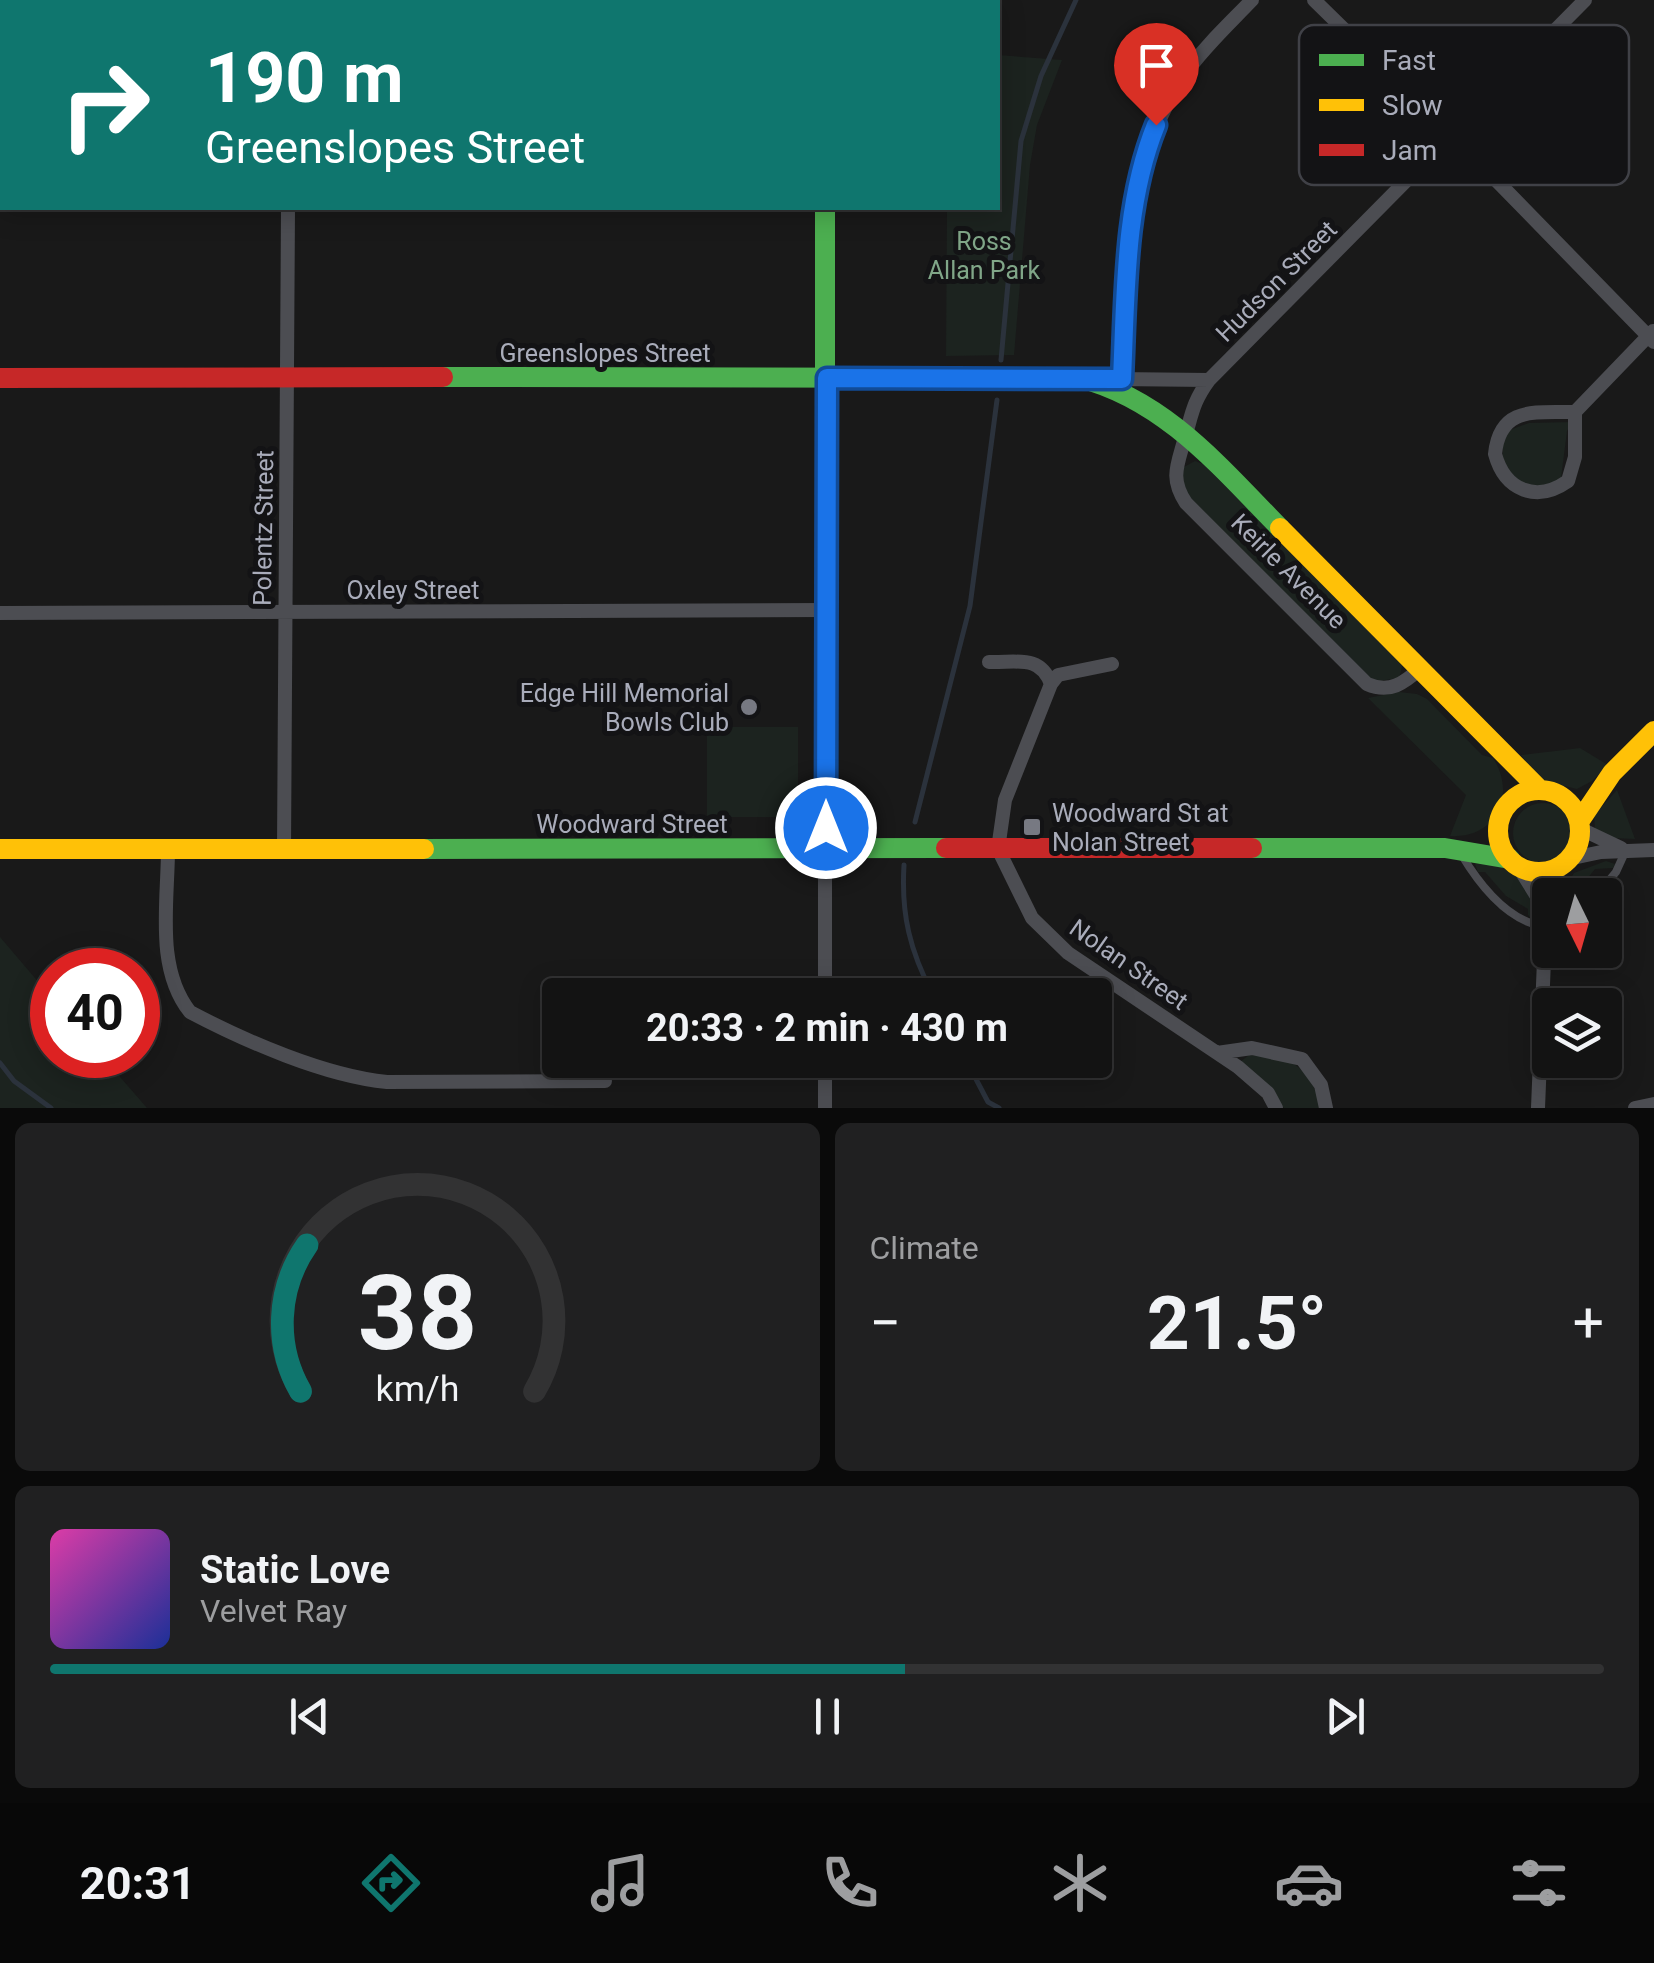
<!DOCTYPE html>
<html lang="en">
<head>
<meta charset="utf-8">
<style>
  :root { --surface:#131313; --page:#202021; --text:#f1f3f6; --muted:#9d9ea0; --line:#323233; --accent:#0f766e }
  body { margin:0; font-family:Roboto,sans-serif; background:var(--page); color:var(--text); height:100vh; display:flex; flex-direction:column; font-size:38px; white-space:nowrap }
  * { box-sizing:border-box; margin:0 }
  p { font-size:32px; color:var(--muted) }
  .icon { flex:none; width:55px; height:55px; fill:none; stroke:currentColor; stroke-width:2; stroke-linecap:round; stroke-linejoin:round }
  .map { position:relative; height:1108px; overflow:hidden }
  .drawer { display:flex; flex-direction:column; gap:15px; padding:15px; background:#0a0a0a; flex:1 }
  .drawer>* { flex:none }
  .banner { position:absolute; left:0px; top:0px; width:1000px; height:210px; box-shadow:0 5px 25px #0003,0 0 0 2px var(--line); background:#0f766e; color:#fff; overflow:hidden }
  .needle { width:65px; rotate:175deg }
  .buttons { position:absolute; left:1532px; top:878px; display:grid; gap:20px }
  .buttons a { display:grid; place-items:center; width:90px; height:90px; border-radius:10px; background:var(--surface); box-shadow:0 5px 25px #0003,0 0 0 2px var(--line); font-size:50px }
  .speed { position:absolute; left:30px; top:948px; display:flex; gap:20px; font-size:50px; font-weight:700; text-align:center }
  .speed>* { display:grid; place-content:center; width:130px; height:130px; border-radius:50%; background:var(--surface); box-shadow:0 5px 25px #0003,0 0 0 2px var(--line); line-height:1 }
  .speed .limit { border:15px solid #d22; background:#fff; color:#111 }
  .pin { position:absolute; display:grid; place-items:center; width:85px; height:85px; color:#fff; margin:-102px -42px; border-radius:50% 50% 50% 0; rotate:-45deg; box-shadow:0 0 10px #0007 }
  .pin .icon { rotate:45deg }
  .me { position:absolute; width:110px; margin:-55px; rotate:0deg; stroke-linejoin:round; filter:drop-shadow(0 0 8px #0008) }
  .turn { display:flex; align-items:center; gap:35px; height:210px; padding:0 40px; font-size:45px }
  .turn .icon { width:130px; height:130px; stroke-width:2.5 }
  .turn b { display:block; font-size:70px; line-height:85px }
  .big { font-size:75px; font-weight:700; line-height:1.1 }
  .drawer .tile { flex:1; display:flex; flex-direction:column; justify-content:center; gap:15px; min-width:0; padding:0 35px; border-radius:15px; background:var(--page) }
  .drawer .dial { align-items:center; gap:0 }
  .dial svg { height:260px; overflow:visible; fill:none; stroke:var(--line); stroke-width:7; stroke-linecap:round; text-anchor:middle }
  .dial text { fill:var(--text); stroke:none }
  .song { display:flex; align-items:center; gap:30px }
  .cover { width:120px; height:120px; border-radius:15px; background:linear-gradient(135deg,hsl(320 70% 55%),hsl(230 70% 35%)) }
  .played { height:10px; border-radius:5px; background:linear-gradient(90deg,var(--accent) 55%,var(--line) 55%) }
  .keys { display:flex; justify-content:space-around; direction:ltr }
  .heat { display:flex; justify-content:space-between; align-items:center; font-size:55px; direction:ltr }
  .drawer .tiles { flex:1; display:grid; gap:15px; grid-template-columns:1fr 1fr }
  .tile:last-child { grid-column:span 2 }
  .trip { position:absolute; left:542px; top:978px; width:570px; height:100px; border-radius:10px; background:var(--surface); box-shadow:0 5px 25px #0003,0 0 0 2px var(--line); font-weight:700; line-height:100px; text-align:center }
  .dock { display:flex; height:160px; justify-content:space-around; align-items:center; background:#080808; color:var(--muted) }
  .dock .icon { width:70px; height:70px }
  .dock .on { color:var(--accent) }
  .dock b { font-size:45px; color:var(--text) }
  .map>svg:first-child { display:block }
  .green { fill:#1c231f }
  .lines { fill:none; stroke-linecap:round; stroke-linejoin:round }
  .stream { stroke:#2b323c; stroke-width:5 }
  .lane { stroke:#4c4d52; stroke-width:8 }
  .street { stroke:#4c4d52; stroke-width:14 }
  .fast { stroke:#4caf50; stroke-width:20 }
  .slow { stroke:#ffc107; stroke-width:20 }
  .jam { stroke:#c62828; stroke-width:20 }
  .route-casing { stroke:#114b97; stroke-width:25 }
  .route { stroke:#1a73e8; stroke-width:18 }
  .poi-dot { fill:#777982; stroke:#131315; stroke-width:4 }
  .labels { text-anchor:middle; stroke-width:10; stroke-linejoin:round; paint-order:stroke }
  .park-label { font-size:25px; fill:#80a688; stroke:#131315 }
  .street-label { font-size:25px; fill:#a9acba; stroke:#131315 }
  .poi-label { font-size:25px; fill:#a9acba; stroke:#131315; text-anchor:end }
  .key { fill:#131315; stroke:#404147; stroke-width:2.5 }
  .key-label { font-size:28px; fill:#a9acba }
</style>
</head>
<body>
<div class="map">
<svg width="1654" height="1108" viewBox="0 0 1654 1108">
  <rect width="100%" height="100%" fill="#191919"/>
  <path class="green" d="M998,55L1062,60L1037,125L1030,165L1014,355L946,356L947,208H998Z
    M1572,422L1567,431L1561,478L1547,489C1510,483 1494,468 1507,431L1529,423Z
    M1195,461L1203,464L1403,663L1399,678L1379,681L1366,677L1195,505C1187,493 1180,482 1184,467Z
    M1399,692L1417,694L1427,699L1482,755L1493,758C1517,795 1496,839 1450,836L1466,795L1368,698Z
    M707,727H798V817H707Z
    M1580,748L1608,765L1592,781L1577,789L1540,780L1521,755Z
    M1617,790L1635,839L1613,838L1595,830L1594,815Z
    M1513 833a30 30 0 1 1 60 0a30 30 0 1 1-60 0Z
    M1606,861L1615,864L1613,868L1595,869L1574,895H1561L1574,873Z
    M1475,864C1482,864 1492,863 1499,865C1522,872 1537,901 1535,923L1528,915V909L1506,896L1485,872H1478Z
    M0,937L52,998V1055H101L147,1108H0Z
    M1249,1055C1296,1057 1305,1065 1324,1108H1284L1240,1062Z"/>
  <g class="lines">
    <path class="stream" d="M1001,360L1021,141L1041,76L1076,0
      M915,822L970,606L997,400
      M904,865C901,915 910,951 933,995
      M966,1060L988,1102L999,1108
      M0,1063L14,1081L51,1108"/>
    <path class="lane" d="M1461,854C1479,884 1508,922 1546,927
      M1597,895L1616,872L1626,850"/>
    <path class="street" d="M284,0V2
      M1314,0L1452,135L1654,342
      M0,63L2,62
      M0,184L2,185
      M1115,379L1209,380
      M1117,390L1122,379C1129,273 1122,166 1185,74C1204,47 1229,24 1252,0
      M1575,412C1536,413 1500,405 1495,454C1505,491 1537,503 1568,481L1575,457V412L1653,331
      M0,613L827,610
      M989,662C1016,663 1040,654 1051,684
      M1112,664L1058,675L1051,684L1005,800L998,849L1032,918L1068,953L1238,1067L1268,1093L1276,1108
      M1421,668C1404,683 1390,694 1367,684L1186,503C1170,479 1177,466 1184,441C1192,415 1192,403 1209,380L1585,0
      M1581,829L1621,848
      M168,849C168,902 155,968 190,1012C245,1041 325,1076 387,1082L605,1081
      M284,849L288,208
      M1568,859L1601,852L1654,850
      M1518,866L1546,911
      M825,995V849
      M1217,1053L1252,1048L1302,1059L1321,1085L1326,1108
      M825,1108V1060
      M1538,1108L1546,911L1553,882L1563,864
      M1635,1108L1654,1104"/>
    <path class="fast" d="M825,0V2
      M825,208V849
      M443,377L1080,378C1165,400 1220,467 1280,528
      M1252,848H1445L1510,859
      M424,849L946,848"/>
    <path class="slow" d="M1280,528L1540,790
      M1498 831a41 41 0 1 1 82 0a41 41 0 1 1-82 0Z
      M1579,822L1612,773L1654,731
      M0,849H424"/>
    <path class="jam" d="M0,378L443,377
      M946,848H1252"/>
  </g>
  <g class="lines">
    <g class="route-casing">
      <path id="route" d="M826,828L827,378L1122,379C1126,294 1124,204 1156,125"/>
    </g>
    <use href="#route" class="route"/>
  </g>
  <g class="poi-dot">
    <circle cx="749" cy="707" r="10"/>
    <rect x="1022" y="817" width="20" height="20" rx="5"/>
  </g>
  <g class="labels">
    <g class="park-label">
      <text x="984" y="250">Ross<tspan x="984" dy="29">Allan Park</tspan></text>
    </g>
    <g class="street-label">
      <text transform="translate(1276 281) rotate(-45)" y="9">Hudson Street</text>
      <text x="605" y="362">Greenslopes Street</text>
      <text transform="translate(263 528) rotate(-89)" y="9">Polentz Street</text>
      <text transform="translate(1289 571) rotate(45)" y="9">Keirle Avenue</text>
      <text x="413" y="599">Oxley Street</text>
      <text x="632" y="833">Woodward Street</text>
      <text transform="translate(1129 964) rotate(35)" y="9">Nolan Street</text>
    </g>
    <g class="poi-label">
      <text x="729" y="702">Edge Hill Memorial<tspan x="729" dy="29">Bowls Club</tspan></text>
      <text x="1052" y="822" text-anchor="start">Woodward St at<tspan x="1052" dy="29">Nolan Street</tspan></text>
    </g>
  </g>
  <rect x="1299" y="25" width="330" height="160" rx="15" class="key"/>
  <rect x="1319" y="54" width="45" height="12" fill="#4caf50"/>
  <rect x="1319" y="99" width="45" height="12" fill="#ffc107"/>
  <rect x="1319" y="144" width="45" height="12" fill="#c62828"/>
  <g class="key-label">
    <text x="1382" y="70">Fast</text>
    <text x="1382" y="115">Slow</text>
    <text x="1382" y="160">Jam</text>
  </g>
</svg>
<div class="buttons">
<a><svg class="needle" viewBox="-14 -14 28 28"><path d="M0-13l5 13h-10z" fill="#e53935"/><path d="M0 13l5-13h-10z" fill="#9d9ea0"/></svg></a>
<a><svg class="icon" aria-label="layers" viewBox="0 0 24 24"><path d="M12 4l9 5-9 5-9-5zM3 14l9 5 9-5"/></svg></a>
</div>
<div class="speed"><div class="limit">40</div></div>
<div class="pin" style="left:1156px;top:125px;background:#d93025"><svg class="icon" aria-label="arrive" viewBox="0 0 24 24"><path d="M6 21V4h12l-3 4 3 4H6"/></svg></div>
<svg class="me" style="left:826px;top:828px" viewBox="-20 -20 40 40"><circle r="17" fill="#1a73e8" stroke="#fff" stroke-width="3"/><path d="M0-11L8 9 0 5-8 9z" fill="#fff"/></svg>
<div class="trip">20:33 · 2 min · 430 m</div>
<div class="banner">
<div class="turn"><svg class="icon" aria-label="right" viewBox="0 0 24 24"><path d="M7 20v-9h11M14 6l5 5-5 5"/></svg><div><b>190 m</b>Greenslopes Street</div></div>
</div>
</div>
<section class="drawer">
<div class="tiles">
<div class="tile dial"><svg viewBox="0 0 100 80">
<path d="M14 69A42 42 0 1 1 86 69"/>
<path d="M14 69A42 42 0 0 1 16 24" stroke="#0f766e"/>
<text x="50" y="56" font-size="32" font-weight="700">38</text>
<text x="50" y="72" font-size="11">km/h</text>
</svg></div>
<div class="tile"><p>Climate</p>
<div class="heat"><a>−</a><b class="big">21.5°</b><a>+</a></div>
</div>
<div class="tile">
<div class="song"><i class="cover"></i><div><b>Static Love</b><p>Velvet Ray</p></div></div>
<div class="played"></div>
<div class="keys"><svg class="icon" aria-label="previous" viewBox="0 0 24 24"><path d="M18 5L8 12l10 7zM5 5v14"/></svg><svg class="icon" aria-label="pause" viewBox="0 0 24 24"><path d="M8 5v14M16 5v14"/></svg><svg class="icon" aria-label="next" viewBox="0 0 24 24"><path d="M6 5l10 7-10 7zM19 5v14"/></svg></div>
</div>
</div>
</section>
<nav class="dock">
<b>20:31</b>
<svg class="icon on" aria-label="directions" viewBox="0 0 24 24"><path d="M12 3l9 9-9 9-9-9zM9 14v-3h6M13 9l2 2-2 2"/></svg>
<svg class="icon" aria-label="music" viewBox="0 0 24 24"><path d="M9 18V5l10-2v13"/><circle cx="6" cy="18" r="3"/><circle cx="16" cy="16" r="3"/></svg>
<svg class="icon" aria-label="phone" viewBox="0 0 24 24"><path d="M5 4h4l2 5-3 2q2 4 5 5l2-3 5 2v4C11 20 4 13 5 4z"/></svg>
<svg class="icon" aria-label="climate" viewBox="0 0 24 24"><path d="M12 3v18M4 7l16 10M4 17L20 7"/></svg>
<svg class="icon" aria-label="car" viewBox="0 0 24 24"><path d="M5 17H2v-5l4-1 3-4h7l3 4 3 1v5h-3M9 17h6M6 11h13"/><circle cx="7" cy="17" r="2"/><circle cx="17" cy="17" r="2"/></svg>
<svg class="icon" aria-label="filters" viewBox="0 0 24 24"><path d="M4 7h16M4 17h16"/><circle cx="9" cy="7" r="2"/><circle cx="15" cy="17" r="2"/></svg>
</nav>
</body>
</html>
